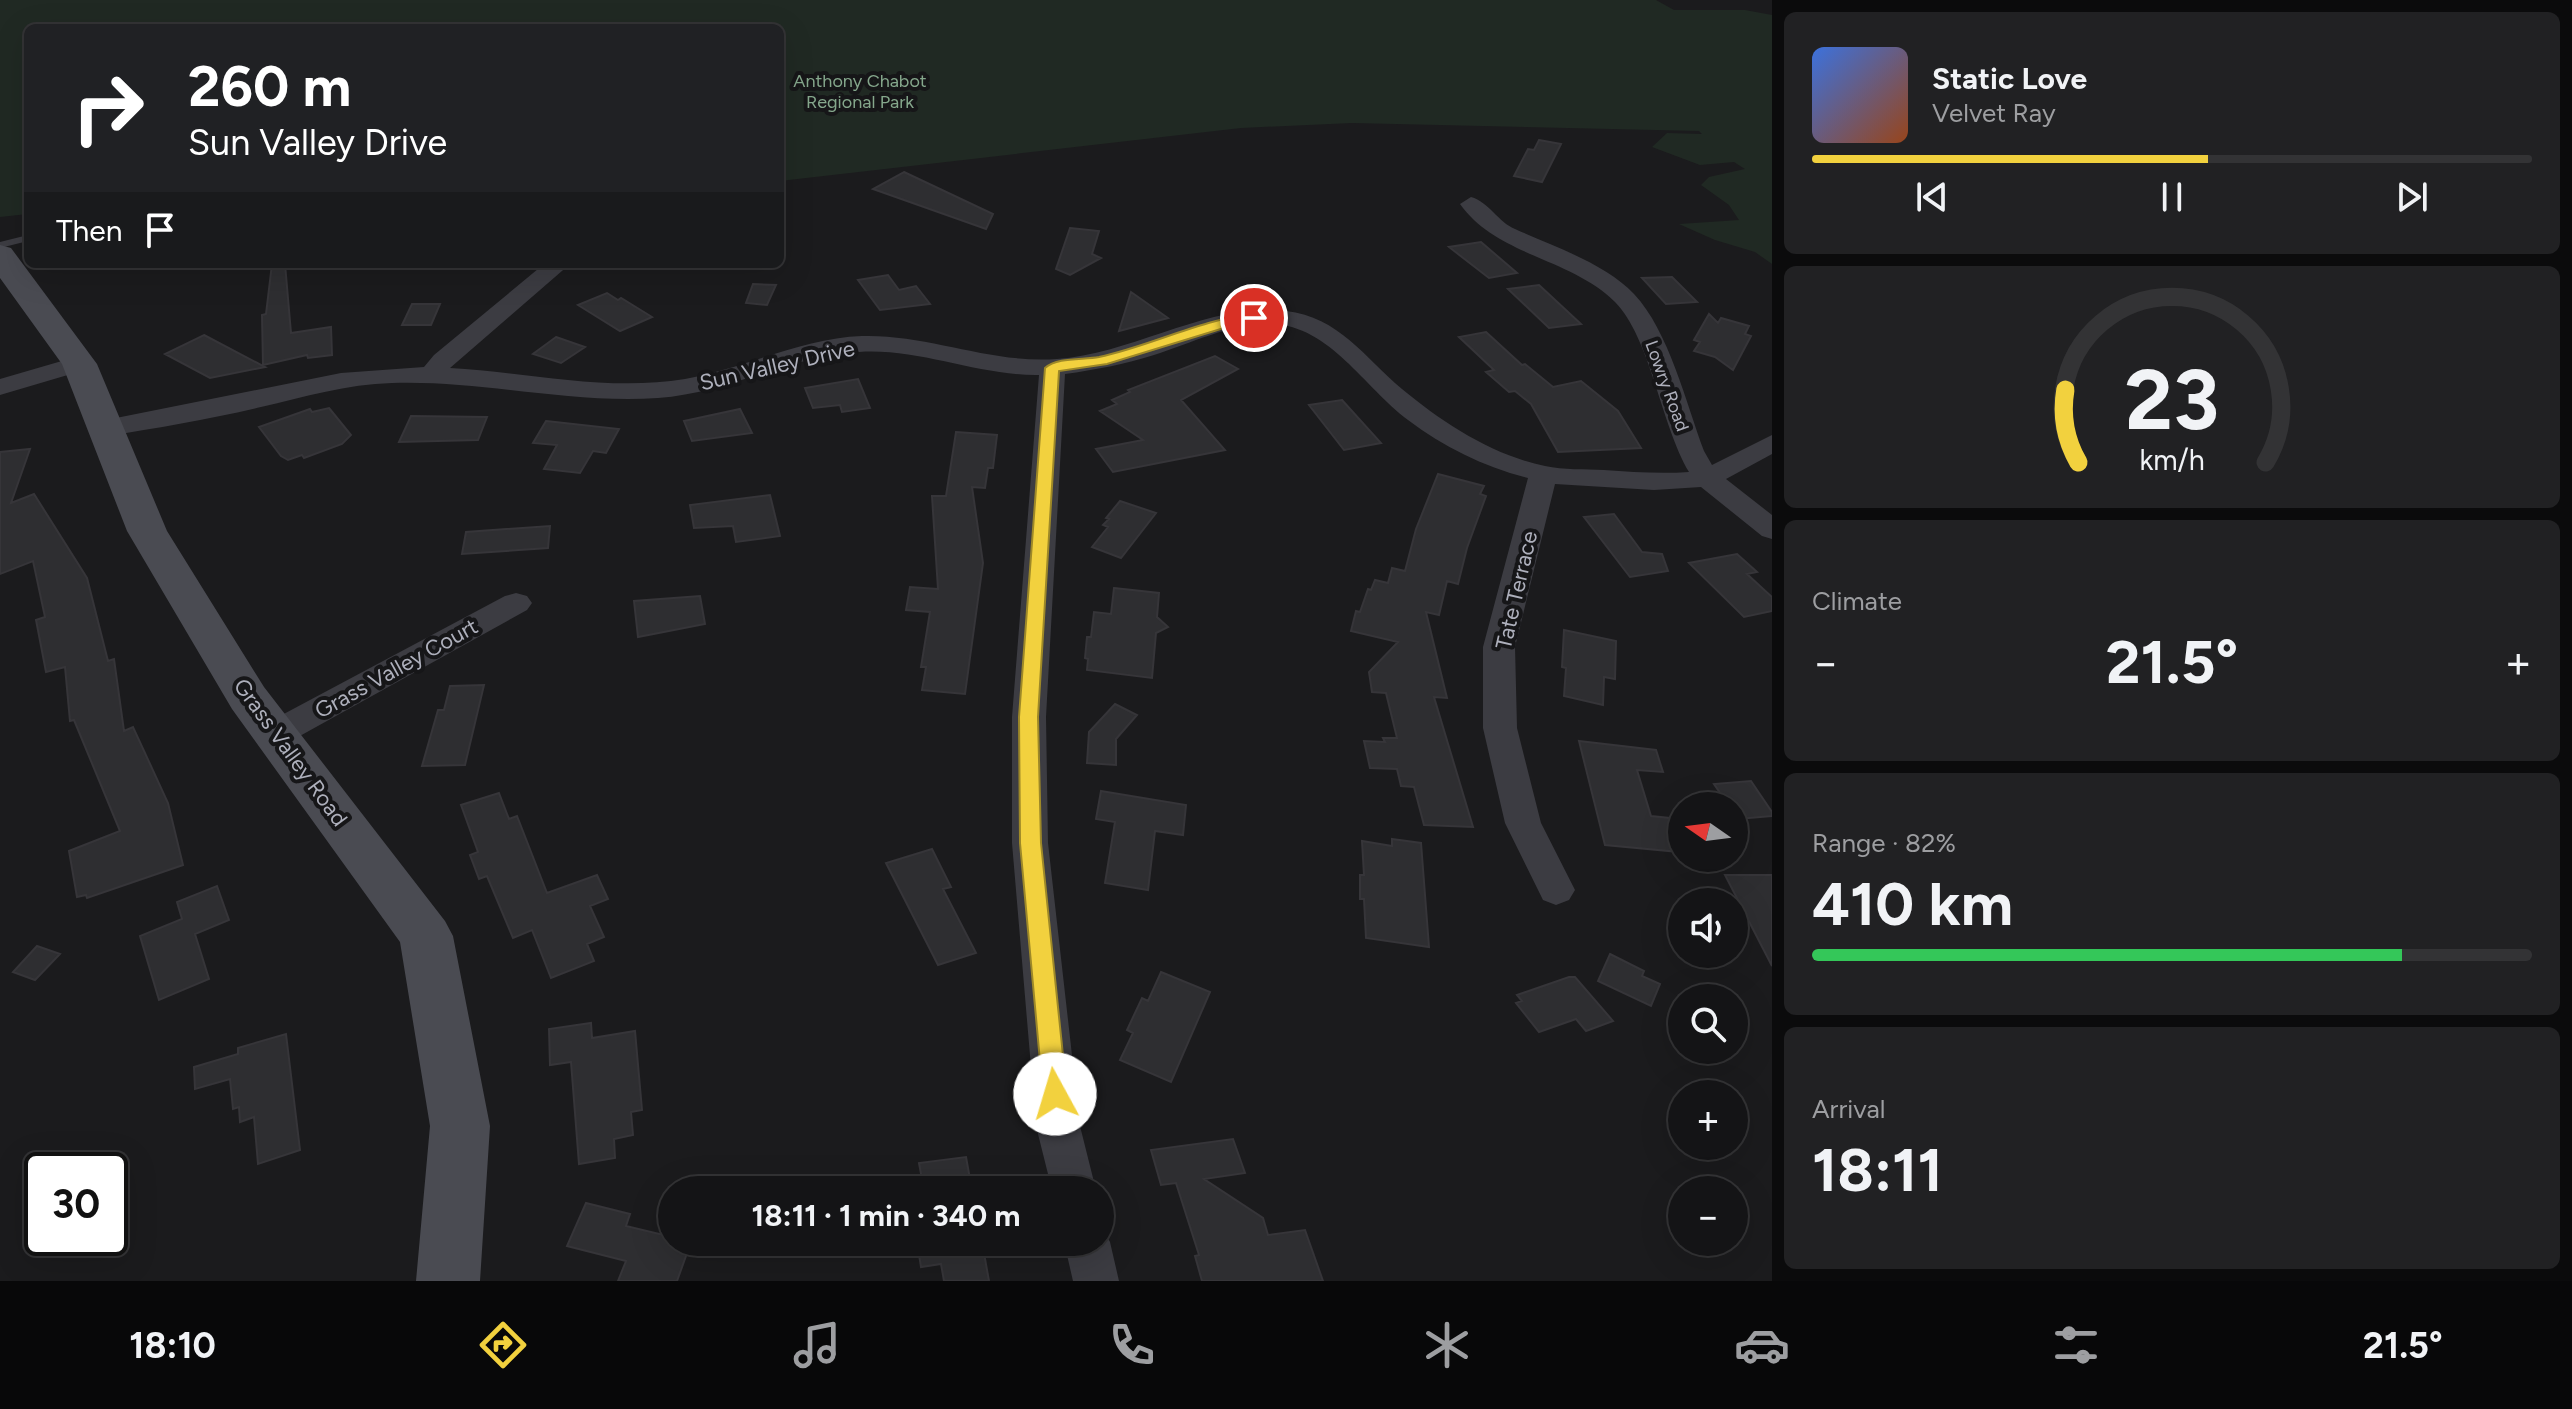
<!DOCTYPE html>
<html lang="en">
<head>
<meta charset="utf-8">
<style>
  :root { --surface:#141416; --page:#212123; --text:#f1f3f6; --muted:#9d9ea1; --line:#333335; --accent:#f2d13e }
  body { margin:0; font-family:Figtree,sans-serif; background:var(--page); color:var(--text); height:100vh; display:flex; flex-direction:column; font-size:30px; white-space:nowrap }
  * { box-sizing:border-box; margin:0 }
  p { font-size:26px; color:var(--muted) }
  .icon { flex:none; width:44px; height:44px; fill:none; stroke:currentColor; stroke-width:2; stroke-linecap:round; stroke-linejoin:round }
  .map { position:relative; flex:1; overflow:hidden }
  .side { display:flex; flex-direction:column; gap:12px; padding:12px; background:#0b0b0c; width:800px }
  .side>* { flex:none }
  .hud { position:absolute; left:24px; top:24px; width:760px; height:244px; border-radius:12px; box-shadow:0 8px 32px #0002,0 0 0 2px var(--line); background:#202124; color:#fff; overflow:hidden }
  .needle { width:52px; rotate:284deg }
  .tools { position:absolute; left:1668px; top:792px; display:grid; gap:16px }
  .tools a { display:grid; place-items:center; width:80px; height:80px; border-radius:50%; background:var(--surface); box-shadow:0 8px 32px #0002,0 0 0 2px var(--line); font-size:40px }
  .speed { position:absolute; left:24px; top:1152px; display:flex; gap:16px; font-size:40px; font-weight:700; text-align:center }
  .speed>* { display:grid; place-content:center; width:104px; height:104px; border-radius:50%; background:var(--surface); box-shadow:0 8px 32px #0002,0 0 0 2px var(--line); line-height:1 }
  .speed .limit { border:4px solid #111; border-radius:12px; background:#fff; color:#111 }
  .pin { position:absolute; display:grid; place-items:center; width:68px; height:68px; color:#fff; margin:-34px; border:4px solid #fff; border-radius:50%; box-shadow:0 2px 8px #0007 }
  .me { position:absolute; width:88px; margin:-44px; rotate:354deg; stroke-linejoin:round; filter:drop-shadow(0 0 6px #0008) }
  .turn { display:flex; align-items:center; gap:28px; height:168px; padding:0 32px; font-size:36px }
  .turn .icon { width:104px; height:104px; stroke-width:2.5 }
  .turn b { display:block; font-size:56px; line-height:68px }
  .then { display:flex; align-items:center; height:76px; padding:0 32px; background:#0003; gap:16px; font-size:30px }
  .big { font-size:60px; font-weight:700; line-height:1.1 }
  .side .widget { flex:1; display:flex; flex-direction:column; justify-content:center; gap:12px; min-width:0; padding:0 28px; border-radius:12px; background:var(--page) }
  .side .dial { align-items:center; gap:0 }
  .dial svg { height:208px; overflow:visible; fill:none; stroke:var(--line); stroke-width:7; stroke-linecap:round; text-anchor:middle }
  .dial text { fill:var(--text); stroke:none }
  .song { display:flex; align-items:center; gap:24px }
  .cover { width:96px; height:96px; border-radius:12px; background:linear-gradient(135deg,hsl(220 70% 55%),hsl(20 70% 35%)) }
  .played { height:8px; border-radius:4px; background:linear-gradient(90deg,var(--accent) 55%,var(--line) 55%) }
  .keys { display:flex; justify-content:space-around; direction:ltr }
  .heat { display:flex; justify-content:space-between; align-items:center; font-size:44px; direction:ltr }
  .charge { height:12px; border-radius:6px; background:linear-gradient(90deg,#34c759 82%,var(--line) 0) }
  .trip { position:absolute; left:658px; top:1176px; width:456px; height:80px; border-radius:40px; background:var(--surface); box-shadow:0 8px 32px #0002,0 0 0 2px var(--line); font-weight:700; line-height:80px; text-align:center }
  .tabs { display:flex; height:128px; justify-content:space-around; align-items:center; background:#080809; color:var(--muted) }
  .tabs .icon { width:56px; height:56px }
  .tabs .on { color:var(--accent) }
  .tabs b { font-size:36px; color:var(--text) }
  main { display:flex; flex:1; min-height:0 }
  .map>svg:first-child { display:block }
  .green { fill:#202923 }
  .building { fill:#2e2e31; stroke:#363539; stroke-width:2 }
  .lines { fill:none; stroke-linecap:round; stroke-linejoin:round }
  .lane { fill:#3c3c42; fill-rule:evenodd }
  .street { fill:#3c3c42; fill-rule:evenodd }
  .secondary { fill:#4a4b52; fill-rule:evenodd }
  .route { fill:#f2d13e; stroke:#9d8828; stroke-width:2 }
  .labels { text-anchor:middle; stroke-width:8; stroke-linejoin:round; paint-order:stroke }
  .far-park-label { font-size:18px; fill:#85a78c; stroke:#161618 }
  .far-street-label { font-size:18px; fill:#aeb0bc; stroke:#161618 }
  .street-label { font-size:22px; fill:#aeb0bc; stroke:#161618 }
</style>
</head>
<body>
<main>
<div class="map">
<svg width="1772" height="1281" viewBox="0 0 1772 1281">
  <rect width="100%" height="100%" fill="#1b1b1d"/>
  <path class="green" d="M0,0H1656L1674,10H1745L1772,15V264L1755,252L1715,240L1679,224L1739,220L1729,205L1701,185L1709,177L1745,169L1734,162L1700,165L1652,147L1667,133L1702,134L1699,131L1352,123L1241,128L780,181V28H28V214L0,217Z"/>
  <path class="building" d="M1539,140L1561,144L1542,182L1514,176L1528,149L1534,150Z
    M904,172L993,214L986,229L873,189Z
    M1070,228L1099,231L1092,254L1101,258L1070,275L1056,269Z
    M1481,242L1517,273L1489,278L1449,247Z
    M272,264H285L291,333L331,327L332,355L308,358L307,355L263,365L262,315L266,314Z
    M888,275L899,290L916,286L930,304L880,310L858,280Z
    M1672,277L1697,302L1666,304L1642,278Z
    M753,284L776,285L767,305L746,303Z
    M1539,285L1581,324L1549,328L1508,289Z
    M1131,292L1168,318L1119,331Z
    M607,293L618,300L621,298L652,317L620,331L578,305Z
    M412,304H440L431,325H402Z
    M1709,314L1718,323L1721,318L1749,326L1745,334L1751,336L1733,370L1715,357L1694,351L1700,342L1694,340Z
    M1486,332L1522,365L1525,364L1553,387L1581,381L1618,411L1641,448L1558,452L1531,404L1515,391L1509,392L1486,372L1494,370L1459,337Z
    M204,335L265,367L210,378L165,354Z
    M556,337L585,347L561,363L533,354Z
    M1215,356L1238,369L1181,400L1225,450L1113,472L1096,449L1143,440L1100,411L1117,404L1112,400L1130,392L1128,390Z
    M858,379L870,408L842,412L840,405L813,408L805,388Z
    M1342,400L1381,443L1344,450L1309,405Z
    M329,408L351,435L342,444L304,458L302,455L288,460L281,456L259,427L310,409L312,412Z
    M740,409L752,433L692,441L684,421Z
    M411,416L487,417L478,440L399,442Z
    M546,421L619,429L606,453L593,451L580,473L544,469L557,445L533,443Z
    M956,432L997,435L993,468H988L985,488L972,487L983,563L965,694L922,690L926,667H921L930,612L906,610L910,587L938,589L932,496H946Z
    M30,449L11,503L34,494L87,578L108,661L114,659L124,731L133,727L168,803L183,865L87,898L86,895L77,897L69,851L120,831L74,720L70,721L65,667L46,672L36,620L45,617L33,561L0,574V452Z
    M1438,474L1484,486L1480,494L1486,496L1467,548L1458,584L1447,581L1439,615L1426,612L1447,698L1434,697L1473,827L1424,825L1414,787L1401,786L1397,769L1370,768L1364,741L1385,742L1383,738H1397L1386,693L1372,692L1369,672L1398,642L1351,631L1356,611L1360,612L1368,589L1371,590L1375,580L1388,583L1392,568L1405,571L1416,529Z
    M770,495L780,536L736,542L733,526L694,528L690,505Z
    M1120,501L1156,513L1121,558L1092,547L1108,527L1103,525L1109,519L1106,518Z
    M1614,514L1642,552L1662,554L1668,571L1630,577L1584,517Z
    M550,526L548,548L462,554L466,532Z
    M1737,554L1757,572L1747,574L1772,597V611L1744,617L1689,563Z
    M1114,588L1159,593L1157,617L1168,627L1156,633L1152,678L1087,670L1088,659L1085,658L1087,637H1091L1094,612L1111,614Z
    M700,596L705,624L638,637L634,601Z
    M1564,630L1616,641L1615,679L1604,677L1603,705L1564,696L1566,668L1562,667Z
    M484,685L465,765L422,766L438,710H444L450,686Z
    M1115,704L1137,715L1116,739V765L1087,763L1089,732Z
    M1579,741L1656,750L1663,772L1637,770L1651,816L1670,818L1680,852L1605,845Z
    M1751,781L1772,812V816L1738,819L1734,806H1729L1714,784Z
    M1101,791L1186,805L1183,835L1155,831L1148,890L1105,883L1115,822L1096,819Z
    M499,793L509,819L517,816L547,893L597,875L608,899L590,906L604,937L587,944L594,961L551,978L532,930L513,938L487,876L479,879L470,855L478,852L461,805Z
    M1392,839L1421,843L1429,947L1366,938L1364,899H1360V875H1364L1362,841L1392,846Z
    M932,849L951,887L943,889L976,953L938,965L886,863Z
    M1725,875H1772V966Z
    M217,886L229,920L195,934L209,979L159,1000L140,936L182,919L177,902Z
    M37,946L60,954L35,980L13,972Z
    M1610,954L1644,971L1642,976L1660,984L1651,1006L1598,981Z
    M1161,972L1210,992L1171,1082L1120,1060L1133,1033L1127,1030L1142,998L1148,1001Z
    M1569,977H1575L1613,1021L1586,1031L1576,1019L1539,1032L1516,1003L1522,1001L1517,995Z
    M591,1023L592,1038L635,1031L642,1110L631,1112L633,1135L614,1139L615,1158L579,1164L571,1062L550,1065L549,1029Z
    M286,1034L300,1150L258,1164L254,1117L240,1122L239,1107L233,1109L230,1079L195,1089L194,1067L238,1054V1048Z
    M1233,1139L1245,1173L1204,1179L1263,1218L1268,1235L1305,1230L1323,1281H1202L1195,1256L1199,1255L1176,1183L1161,1185L1151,1150Z
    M966,1157L972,1190H924L919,1163Z
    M586,1203L630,1214L626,1226L672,1237V1242H691L677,1281H618L626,1261L567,1246Z
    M917,1242H982L989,1281H944L941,1264L921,1267Z"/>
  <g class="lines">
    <path class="lane" d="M28,235V241L0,248V242Z"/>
    <path class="street" d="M1471,197C1489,202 1498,222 1515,229C1553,246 1606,264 1634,294C1669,331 1686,403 1704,451L1712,465L1772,435V454L1726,479L1772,515V539L1762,536L1701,487L1654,490L1555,484L1515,647L1517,728L1541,823L1575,890L1569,900L1556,905L1543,900L1505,823L1483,728V647L1528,478C1484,467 1444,447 1408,420C1364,387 1330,326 1272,324C1230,323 1192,343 1154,355C1125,364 1095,370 1065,374L1046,717L1048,843L1080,1126L1096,1190H1052L1036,1126L1012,843V717L1039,375C978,376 920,348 859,352C790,356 727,393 658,398C569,404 481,380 392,383C347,384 304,397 261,407C210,419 158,428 106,436L96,434L92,428L96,422L341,373L424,367L434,355L544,264H570L450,368C528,372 606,392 685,379C744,369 801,338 862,336C928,334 991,364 1057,359C1133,354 1212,301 1286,311C1339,317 1364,357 1402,389C1443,423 1492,455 1545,466C1564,470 1584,469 1604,470C1632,472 1660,474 1689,472C1661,425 1650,337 1615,302C1571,258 1497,256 1460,204Z
      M79,356L88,359L92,364L88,369L0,395V379Z
      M516,593L527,596L532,603L527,610L289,742L277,745L265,742L260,733L265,724L505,596Z
      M1100,1225L1110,1242L1119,1281H1073L1064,1242H1100Z"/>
    <path class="secondary" d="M0,245L11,248L97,364L167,531L264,687L445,921L453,936L490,1126L480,1281H416L430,1126L400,942L232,709L127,531L62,364L0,278Z"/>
  </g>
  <path class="route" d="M1254,314L1261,318L1259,321L1237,324L1107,364L1059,371L1038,717L1041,843L1067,1094L1064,1102L1055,1105L1047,1102L1043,1094L1020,843L1019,717L1045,368C1057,357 1083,360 1099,357C1151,346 1201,319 1254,314Z"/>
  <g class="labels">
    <g class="far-park-label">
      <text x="860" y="87">Anthony Chabot<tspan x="860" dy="21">Regional Park</tspan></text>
    </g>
    <g class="far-street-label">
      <text transform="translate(1667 386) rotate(70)" y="6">Lowry Road</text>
    </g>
    <g class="street-label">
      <text transform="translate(777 365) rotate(-13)" y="8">Sun Valley Drive</text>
      <text transform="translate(1516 590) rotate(-77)" y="8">Tate Terrace</text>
      <text transform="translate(396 668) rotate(-29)" y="8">Grass Valley Court</text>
      <text transform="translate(291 752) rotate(54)" y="8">Grass Valley Road</text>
    </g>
  </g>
</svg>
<div class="tools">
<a><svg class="needle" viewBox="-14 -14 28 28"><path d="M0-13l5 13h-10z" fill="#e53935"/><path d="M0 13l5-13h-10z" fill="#9d9ea1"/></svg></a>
<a><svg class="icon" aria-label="sound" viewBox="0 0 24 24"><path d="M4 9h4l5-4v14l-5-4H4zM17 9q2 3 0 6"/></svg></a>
<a><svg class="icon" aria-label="search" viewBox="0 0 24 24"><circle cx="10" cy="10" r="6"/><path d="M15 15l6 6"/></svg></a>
<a>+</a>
<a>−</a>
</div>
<div class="speed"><div class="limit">30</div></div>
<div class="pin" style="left:1254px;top:318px;background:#d93025"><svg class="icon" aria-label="arrive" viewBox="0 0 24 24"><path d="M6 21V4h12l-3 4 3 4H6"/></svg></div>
<svg class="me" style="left:1055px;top:1094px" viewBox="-20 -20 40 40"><circle r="19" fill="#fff"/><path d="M0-13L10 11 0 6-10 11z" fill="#f2d13e"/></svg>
<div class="trip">18:11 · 1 min · 340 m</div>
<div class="hud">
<div class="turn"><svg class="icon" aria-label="right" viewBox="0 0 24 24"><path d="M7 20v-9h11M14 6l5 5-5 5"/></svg><div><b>260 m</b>Sun Valley Drive</div></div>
<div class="then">Then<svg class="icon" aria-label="arrive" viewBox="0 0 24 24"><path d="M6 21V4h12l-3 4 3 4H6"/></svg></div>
</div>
</div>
<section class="side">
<div class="widget">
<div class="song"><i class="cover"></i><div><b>Static Love</b><p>Velvet Ray</p></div></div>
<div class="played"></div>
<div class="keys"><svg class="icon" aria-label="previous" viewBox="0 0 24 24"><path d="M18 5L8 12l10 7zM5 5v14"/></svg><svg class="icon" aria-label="pause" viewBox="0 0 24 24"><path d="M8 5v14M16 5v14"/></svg><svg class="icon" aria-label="next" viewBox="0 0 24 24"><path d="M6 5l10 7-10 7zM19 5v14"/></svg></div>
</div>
<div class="widget dial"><svg viewBox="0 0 100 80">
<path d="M14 69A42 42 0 1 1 86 69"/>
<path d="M14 69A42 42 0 0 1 9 41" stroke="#f2d13e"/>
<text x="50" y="56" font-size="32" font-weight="700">23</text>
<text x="50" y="72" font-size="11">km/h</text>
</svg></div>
<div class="widget"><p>Climate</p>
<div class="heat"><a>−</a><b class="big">21.5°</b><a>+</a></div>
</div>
<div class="widget"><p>Range · 82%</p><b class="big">410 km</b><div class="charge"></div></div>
<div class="widget"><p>Arrival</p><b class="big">18:11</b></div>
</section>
</main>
<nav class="tabs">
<b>18:10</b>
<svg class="icon on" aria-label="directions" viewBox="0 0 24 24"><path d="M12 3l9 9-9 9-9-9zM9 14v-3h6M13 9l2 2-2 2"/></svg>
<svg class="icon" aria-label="music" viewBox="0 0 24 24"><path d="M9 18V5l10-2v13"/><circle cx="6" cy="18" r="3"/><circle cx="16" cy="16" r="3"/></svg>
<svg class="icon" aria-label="phone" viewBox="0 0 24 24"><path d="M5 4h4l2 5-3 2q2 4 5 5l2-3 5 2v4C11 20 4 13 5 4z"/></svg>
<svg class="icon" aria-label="climate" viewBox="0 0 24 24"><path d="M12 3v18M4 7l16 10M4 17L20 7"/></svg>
<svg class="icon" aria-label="car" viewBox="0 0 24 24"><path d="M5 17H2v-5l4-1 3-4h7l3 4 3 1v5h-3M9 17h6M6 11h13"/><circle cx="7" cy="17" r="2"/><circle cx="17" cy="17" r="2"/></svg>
<svg class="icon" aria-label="filters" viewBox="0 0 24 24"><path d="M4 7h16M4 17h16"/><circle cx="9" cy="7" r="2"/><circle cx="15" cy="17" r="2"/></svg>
<b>21.5°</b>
</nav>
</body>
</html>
